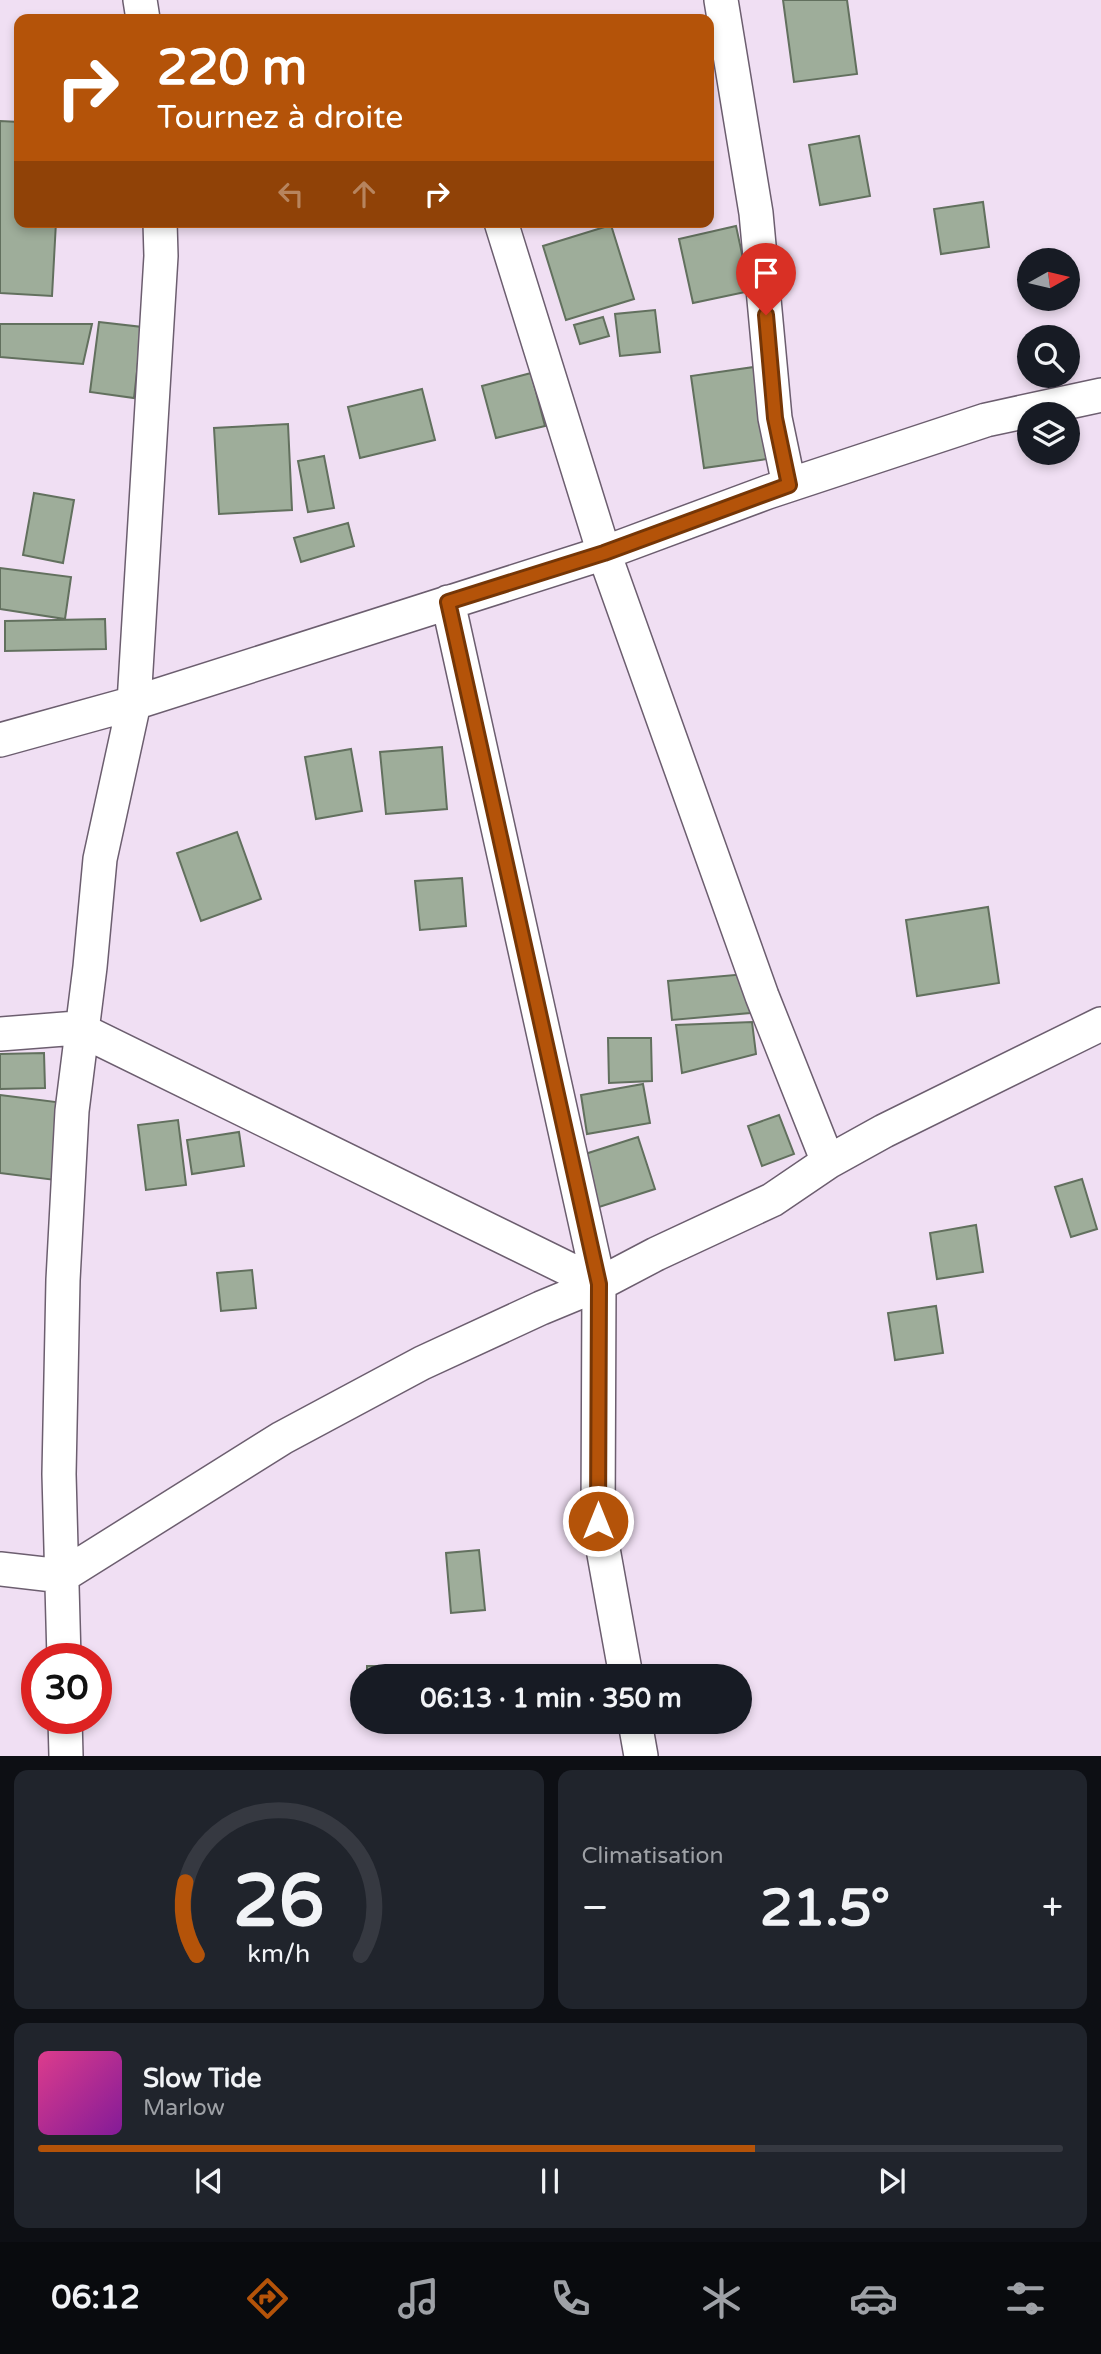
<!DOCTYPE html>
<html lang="fr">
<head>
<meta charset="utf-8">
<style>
  :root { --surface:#171b24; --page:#20242c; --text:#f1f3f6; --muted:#9ea1a6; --line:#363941; --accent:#b45309 }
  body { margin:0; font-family:"Varela Round",sans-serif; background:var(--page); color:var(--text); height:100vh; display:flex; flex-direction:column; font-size:26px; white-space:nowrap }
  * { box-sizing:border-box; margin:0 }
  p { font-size:23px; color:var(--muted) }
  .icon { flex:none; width:38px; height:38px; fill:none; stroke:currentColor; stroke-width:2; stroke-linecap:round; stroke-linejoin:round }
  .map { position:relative; height:1756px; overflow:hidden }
  .drawer { display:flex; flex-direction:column; gap:14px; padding:14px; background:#0d0f14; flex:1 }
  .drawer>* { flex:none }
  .banner { position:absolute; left:14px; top:14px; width:700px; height:214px; border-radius:14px; box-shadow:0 4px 10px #0003; background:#b45309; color:#fff; overflow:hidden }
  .needle { width:46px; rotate:82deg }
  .buttons { position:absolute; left:1017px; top:248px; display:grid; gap:14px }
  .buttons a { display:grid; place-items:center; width:63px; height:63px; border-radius:50%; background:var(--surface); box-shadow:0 4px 10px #0003; font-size:35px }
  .speed { position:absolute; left:21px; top:1643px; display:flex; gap:14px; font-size:35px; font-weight:700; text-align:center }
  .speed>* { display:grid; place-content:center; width:91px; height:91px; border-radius:50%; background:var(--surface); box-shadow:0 4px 10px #0003; line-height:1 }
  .speed .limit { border:10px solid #d22; background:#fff; color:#111 }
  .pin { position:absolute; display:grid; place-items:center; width:60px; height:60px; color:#fff; margin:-72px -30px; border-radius:50% 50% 50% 0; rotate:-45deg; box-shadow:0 0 7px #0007 }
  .pin .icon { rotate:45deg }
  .me { position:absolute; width:77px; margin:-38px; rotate:0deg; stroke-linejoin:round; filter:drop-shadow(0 0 5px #0008) }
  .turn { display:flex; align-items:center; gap:24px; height:147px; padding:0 28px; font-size:32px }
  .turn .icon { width:91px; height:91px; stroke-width:2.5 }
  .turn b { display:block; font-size:49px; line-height:60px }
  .lanes { display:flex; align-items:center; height:66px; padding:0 28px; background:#0003; justify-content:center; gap:35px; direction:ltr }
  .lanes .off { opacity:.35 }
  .big { font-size:52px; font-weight:700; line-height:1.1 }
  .drawer .widget { flex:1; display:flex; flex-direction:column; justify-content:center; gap:10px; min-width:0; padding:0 24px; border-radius:14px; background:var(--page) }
  .drawer .dial { align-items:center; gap:0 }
  .dial svg { height:182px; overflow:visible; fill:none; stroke:var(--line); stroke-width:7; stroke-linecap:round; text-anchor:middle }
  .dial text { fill:var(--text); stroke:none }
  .song { display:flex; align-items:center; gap:21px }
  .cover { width:84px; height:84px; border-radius:10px; background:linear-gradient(135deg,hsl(330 70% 55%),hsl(290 70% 35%)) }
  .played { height:7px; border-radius:4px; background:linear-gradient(90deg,var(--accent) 70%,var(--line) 70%) }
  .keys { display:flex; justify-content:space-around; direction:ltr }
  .heat { display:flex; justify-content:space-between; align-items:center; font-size:38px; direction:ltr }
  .drawer .tiles { flex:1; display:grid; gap:14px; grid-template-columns:1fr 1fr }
  .widget:last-child { grid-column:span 2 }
  .trip { position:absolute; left:350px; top:1664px; width:402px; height:70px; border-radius:35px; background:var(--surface); box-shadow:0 4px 10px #0003; font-weight:700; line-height:70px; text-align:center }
  .menu { display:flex; height:112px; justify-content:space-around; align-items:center; background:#090b0e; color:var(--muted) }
  .menu .icon { width:49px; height:49px }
  .menu .selected { color:var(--accent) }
  .menu b { font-size:32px; color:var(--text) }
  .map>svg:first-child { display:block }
  .building { fill:#9ead9a; stroke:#62705e; stroke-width:2 }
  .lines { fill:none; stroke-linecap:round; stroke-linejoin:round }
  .street-casing { stroke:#6c5e6f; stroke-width:36 }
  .street { stroke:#fff; stroke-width:33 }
  .route-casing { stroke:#753606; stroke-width:18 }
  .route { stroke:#b45309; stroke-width:12 }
</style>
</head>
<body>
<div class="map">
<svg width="1101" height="1756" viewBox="0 0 1101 1756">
  <rect width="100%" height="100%" fill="#f0dff3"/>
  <path class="building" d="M783,0H847L857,74L794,82Z
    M0,121L19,122V222H56L52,296L0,293Z
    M859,136L870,196L820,205L809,145Z
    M983,202L989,247L941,254L934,209Z
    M611,225L634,299L566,320L543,246Z
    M736,226L750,291L693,303L679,239Z
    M655,310L660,352L620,356L615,314Z
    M603,317L609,336L580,344L574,325Z
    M99,322L142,327L134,398L90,392Z
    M0,324H92L83,364L0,357Z
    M754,367L767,459L704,468L691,376Z
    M531,373L545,426L496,438L482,386Z
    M422,389L435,440L360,458L348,407Z
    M288,424L292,510L219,514L214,428Z
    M324,456L334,508L308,512L298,461Z
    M34,493L74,500L63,563L23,555Z
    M348,523L354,546L301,562L294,538Z
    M0,568L71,577L65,619L0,609Z
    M105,619L106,649L5,651V621Z
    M442,747L447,809L386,814L380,752Z
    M351,749L362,811L316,819L305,757Z
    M237,832L261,899L201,921L177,853Z
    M462,878L466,926L420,930L415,881Z
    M988,907L999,983L917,996L906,920Z
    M746,974L750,1013L672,1020L668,981Z
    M752,1022L756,1054L682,1073L676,1025Z
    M608,1038H651L652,1081L609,1083Z
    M44,1053L45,1088L0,1089V1054Z
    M643,1084L650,1123L587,1134L581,1095Z
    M0,1095L64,1103L55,1180L0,1173Z
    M779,1115L794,1154L762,1166L748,1126Z
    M178,1120L186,1185L146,1190L138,1125Z
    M239,1132L244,1166L192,1174L187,1140Z
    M638,1137L655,1189L599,1207L582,1155Z
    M1082,1179L1097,1229L1071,1237L1055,1187Z
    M976,1225L983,1272L937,1279L930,1233Z
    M252,1270L256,1308L221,1311L217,1273Z
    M936,1306L943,1353L895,1360L888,1313Z
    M479,1550L485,1610L451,1613L446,1553Z
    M367,1666H424V1676H367Z"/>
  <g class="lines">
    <g class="street-casing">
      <path id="street" d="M140,0L143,19
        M721,0L756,213L775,418L789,485
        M501,222L604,553L762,996L828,1162
        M448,602L599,1284L598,1521L626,1676
        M0,740L134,703L604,553L768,492L986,420L1101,395
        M0,1034L77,1028L599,1284
        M0,1569L62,1576L282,1438L422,1363L541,1308L599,1284L656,1254L772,1200L828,1162L884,1131L1101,1024
        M64,1659L59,1474L63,1280L72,1111L90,967L100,859L134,703L161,256L160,222
        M65,1718L66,1756
        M635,1722L641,1756"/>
    </g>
    <use href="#street" class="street"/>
  </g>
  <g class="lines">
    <g class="route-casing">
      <path id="route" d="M598,1521L599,1284L448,602L604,553L789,485L775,418L766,315"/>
    </g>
    <use href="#route" class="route"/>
  </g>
</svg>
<div class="buttons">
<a><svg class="needle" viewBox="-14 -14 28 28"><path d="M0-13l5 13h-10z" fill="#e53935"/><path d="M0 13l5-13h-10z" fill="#9ea1a6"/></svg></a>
<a><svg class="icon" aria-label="search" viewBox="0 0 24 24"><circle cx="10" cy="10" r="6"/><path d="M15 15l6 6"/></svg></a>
<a><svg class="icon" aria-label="layers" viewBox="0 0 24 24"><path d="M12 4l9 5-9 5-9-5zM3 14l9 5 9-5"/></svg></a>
</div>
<div class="speed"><div class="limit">30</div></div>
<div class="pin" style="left:766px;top:315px;background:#d93025"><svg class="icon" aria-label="arrive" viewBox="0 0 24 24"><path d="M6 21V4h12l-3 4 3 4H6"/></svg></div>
<svg class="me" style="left:598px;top:1521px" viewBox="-20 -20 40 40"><circle r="17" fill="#b45309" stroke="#fff" stroke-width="3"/><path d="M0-11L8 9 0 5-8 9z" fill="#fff"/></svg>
<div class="trip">06:13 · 1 min · 350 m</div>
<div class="banner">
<div class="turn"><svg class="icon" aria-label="right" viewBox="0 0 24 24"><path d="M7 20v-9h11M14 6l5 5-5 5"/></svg><div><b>220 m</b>Tournez à droite</div></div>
<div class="lanes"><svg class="icon off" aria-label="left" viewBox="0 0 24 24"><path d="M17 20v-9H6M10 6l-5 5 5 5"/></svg><svg class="icon off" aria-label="ahead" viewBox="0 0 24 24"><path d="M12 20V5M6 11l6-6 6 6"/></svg><svg class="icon" aria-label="right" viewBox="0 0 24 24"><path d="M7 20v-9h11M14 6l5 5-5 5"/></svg></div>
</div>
</div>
<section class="drawer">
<div class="tiles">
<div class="widget dial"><svg viewBox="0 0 100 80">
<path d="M14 69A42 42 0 1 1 86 69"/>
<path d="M14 69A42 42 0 0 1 9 37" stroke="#b45309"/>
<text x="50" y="56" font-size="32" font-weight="700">26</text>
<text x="50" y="72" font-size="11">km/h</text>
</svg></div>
<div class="widget"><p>Climatisation</p>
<div class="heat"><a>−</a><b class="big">21.5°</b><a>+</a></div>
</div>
<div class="widget">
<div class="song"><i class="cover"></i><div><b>Slow Tide</b><p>Marlow</p></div></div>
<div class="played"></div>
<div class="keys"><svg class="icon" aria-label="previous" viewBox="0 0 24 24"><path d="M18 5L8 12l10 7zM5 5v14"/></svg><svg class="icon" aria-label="pause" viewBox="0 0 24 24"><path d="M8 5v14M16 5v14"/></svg><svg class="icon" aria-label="next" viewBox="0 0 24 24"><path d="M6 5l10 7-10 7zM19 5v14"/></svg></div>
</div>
</div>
</section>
<nav class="menu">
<b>06:12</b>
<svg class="icon selected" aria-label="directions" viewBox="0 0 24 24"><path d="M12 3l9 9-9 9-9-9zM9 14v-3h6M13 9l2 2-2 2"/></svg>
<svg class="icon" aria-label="music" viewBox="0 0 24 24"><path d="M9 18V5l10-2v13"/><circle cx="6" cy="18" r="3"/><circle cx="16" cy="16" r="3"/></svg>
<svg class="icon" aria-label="phone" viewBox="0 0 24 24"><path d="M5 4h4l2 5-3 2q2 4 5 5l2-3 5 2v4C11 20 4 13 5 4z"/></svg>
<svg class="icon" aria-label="climate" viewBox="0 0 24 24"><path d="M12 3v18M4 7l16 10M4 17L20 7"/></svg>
<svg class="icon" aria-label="car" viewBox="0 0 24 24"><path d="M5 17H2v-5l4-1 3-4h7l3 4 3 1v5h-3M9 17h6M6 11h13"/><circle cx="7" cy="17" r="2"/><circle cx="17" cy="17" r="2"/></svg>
<svg class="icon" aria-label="filters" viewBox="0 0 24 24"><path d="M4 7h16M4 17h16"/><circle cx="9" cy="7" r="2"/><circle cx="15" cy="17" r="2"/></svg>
</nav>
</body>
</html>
